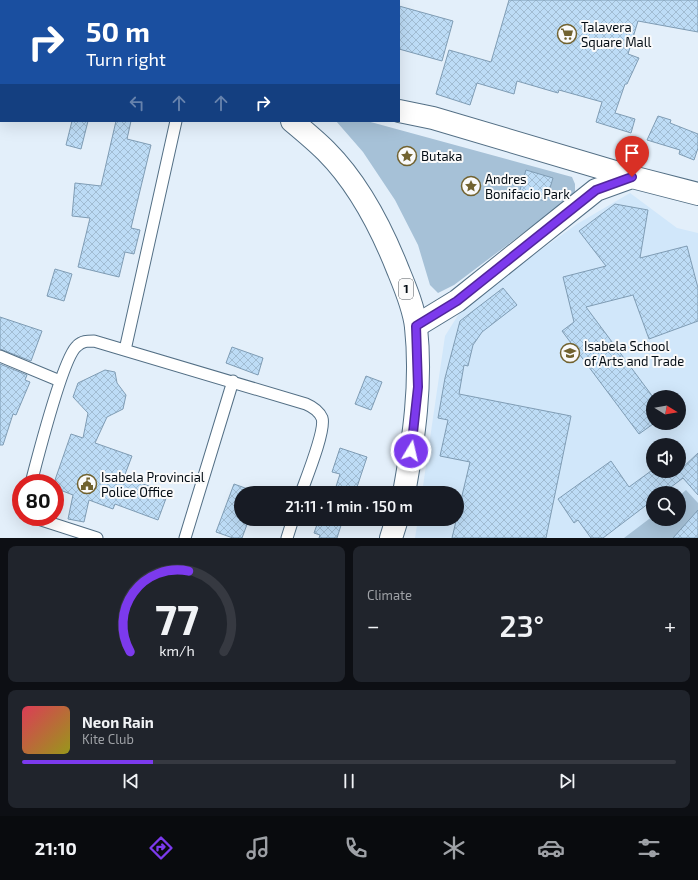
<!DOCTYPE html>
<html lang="en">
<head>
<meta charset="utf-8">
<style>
  :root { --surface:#171b24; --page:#20242c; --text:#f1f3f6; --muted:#9ea1a6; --line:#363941; --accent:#7c3aed }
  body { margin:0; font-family:"Exo 2",sans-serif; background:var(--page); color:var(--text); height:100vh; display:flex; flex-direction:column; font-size:15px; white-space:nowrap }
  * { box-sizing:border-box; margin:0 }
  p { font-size:13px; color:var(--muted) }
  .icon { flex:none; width:22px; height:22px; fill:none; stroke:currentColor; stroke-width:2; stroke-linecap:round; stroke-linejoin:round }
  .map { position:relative; height:538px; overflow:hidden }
  .sheet { display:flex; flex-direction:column; gap:8px; padding:8px; background:#0d0f14; flex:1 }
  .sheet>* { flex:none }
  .hud { position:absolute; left:0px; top:0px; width:400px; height:122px; box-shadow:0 4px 16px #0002; background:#1a4fa0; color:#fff; overflow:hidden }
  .needle { width:26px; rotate:101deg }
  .fabs { position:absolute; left:646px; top:390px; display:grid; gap:8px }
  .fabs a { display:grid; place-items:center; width:40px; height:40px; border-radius:50%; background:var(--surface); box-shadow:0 4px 16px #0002; font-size:20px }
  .speed { position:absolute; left:12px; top:474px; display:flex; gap:8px; font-size:20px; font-weight:700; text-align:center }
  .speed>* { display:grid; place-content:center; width:52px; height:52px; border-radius:50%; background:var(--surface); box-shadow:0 4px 16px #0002; line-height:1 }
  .speed .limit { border:6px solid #d22; background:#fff; color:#111 }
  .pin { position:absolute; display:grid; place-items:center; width:34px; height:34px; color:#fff; margin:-41px -17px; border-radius:50% 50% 50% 0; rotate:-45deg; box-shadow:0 0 4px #0007 }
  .pin .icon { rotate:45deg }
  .me { position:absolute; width:44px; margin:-22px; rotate:9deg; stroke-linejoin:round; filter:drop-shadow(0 0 3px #0008) }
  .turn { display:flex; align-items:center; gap:14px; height:84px; padding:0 20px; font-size:18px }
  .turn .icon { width:52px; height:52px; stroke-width:2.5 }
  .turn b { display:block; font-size:28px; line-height:34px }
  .lanes { display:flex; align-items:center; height:38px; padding:0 20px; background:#0003; justify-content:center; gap:20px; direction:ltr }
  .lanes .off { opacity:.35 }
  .big { font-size:30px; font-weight:600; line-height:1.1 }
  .sheet .card { flex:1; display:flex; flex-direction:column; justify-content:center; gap:6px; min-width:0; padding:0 14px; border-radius:8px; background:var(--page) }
  .sheet .dial { align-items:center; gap:0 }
  .dial svg { height:104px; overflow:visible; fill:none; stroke:var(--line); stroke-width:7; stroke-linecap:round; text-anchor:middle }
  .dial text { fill:var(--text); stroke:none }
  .song { display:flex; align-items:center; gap:12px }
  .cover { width:48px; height:48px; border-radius:6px; background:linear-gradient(135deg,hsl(350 70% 55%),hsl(60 70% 35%)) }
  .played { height:4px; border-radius:2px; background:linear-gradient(90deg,var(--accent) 20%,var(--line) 20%) }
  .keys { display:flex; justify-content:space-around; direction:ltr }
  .heat { display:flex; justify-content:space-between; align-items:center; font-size:22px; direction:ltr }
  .sheet .tiles { flex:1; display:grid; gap:8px; grid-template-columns:1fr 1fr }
  .card:last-child { grid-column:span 2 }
  .trip { position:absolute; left:234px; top:486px; width:230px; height:40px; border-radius:20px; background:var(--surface); box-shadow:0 4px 16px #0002; font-weight:600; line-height:40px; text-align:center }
  .menu { display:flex; height:64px; justify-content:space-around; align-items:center; background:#090b0e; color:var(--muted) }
  .menu .icon { width:28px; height:28px }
  .menu .selected { color:var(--accent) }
  .menu b { font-size:18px; color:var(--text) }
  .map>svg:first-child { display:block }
  .built { fill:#d1e7fa; fill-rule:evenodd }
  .park { fill:#a6c1d7 }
  .building { fill:url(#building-cross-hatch); stroke:#7f9cb4 }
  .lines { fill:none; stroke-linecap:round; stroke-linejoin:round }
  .service-casing { stroke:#536f85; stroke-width:13 }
  .minor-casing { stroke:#536f85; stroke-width:24 }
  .secondary-casing { stroke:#536f85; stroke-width:24 }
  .trunk-casing { stroke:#536f85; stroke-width:24 }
  .path { stroke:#859099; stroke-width:2.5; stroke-dasharray:2 3; stroke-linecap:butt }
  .service { stroke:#fff; stroke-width:11 }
  .minor { stroke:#fff; stroke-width:22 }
  .secondary { stroke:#fff; stroke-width:22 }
  .trunk { stroke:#fff; stroke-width:22 }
  .route-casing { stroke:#51269a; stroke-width:10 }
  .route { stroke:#7c3aed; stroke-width:7 }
  .labels { text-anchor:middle; stroke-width:4; stroke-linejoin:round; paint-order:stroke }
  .shield { fill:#fafafa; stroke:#4e545a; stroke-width:1 }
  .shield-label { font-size:12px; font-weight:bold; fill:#040d15 }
  .poi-label { font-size:13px; fill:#040d15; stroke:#fafafa; text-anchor:start }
</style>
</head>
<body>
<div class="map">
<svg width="698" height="538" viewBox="0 0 698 538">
  <defs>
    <pattern id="building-cross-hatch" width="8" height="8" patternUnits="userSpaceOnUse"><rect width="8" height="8" fill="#bddcf6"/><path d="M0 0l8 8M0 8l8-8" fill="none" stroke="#a1bcd2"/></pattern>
  </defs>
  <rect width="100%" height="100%" fill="#e3effa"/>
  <path class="built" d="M630,193L677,228L698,233V538H415L418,519H457V493H422L445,336L465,304L577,224ZM653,397H679V423H653ZM653,445H679V471H653ZM653,493H679V519H653Z"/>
  <path class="park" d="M336,121H367L572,177L575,184V194L454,285L438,293L430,285L418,245L395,200L363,152Z
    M686,490L698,503V538H624L653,516V519H679V496Z"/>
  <path class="building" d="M509,0H698V32L638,21L628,54L639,58L627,84H625L615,113L635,119L631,133L596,122L602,102L559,90L558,93L517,81L514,94L477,83L470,105L436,94L449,50L491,62Z
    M399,6L453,21L442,61L399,49Z
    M658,116L671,120L670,123L698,134V148L694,160L679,154L680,150L647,140Z
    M72,121H88L81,149L66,145Z
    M116,121H131L127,139L151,145L131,228L140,230L134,254L125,252L119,277L78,267L90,218L72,216L75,183L101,186Z
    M526,170L553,178L546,201L533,198L534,194L520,190Z
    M615,204L648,210L640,258L687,246L698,288V321L649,339L633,295L586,307L653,397V424L639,434L562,331L574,322L563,277L606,266L579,231Z
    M55,269L72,274L64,301L47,296Z
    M503,288L517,305L482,332L473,345L468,366L464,365L459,394L571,416L546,538H452L470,462L440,456L448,420L438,418L445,378L460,321Z
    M0,317L42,331L31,361L0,349Z
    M232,347L263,358L258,375L226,363Z
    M0,364L27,375L25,380L30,382L16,415L13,414L3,445H0Z
    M105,370L115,372L117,383L126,395L123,409L107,417L95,443L132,456L124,477L168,493L158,520L115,504L113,509L89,500L84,522L68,519L73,495L55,488V480L71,434L83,438L88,413L73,397L78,383Z
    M366,376L382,382L371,410L355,404Z
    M340,448L367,457L355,493H334L340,474L332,472Z
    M698,453V495L683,478L663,493H653V500L603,538H591L578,520L574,523L558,499L611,461L629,487L651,471H679Z
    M234,484L259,493H241V519H249L242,538H233L216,532Z
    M698,510V538H673Z
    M319,519H343L337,538H319L320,535L314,533Z"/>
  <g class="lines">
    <g class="service-casing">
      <path id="service" d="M125,350L176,121
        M0,356L60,381
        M31,483C37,460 63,357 77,346C82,341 87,341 94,341L306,404C313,407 319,411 322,418C326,430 306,479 301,493
        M32,517L97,538
        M185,538L233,381
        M287,538L293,519"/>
    </g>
    <g class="minor-casing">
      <path id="minor" d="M26,1V0
        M164,1V0
        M0,99L1,97"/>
    </g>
    <g class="secondary-casing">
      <path id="secondary" d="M399,111L433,118L632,177L698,194
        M416,326L457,301L596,190L632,177"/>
    </g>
    <g class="trunk-casing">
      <path id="trunk" d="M0,9H1
        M292,121C304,131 316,141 326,151C359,184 381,227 398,270C405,287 414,308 416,327C422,383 414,438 404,493
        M391,538L397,519"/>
    </g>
    <path class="path" d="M0,50H1"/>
    <use href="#service" class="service"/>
    <use href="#minor" class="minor"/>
    <use href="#secondary" class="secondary"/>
    <use href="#trunk" class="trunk"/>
  </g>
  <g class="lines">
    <g class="route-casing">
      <path id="route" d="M411,451L418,387L416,326L457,301L596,190L632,177"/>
    </g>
    <use href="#route" class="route"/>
  </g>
  <defs>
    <g id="supermarket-ring" transform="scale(1)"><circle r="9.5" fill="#fafafa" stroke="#71622f" stroke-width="1.5"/><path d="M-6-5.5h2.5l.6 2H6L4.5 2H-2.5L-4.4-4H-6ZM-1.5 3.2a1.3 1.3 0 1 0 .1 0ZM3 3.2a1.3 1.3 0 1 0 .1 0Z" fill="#71622f"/></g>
    <g id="sight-ring" transform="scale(1)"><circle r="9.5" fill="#fafafa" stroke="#71622f" stroke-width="1.5"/><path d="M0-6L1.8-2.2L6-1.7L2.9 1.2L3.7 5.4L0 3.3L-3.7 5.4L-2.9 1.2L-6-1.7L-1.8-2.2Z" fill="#71622f"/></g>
    <g id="school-ring" transform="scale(1)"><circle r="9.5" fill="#fafafa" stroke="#71622f" stroke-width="1.5"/><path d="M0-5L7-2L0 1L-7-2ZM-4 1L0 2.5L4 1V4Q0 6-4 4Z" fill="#71622f"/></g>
    <g id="civic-ring" transform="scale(1)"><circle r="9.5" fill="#fafafa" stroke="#71622f" stroke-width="1.5"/><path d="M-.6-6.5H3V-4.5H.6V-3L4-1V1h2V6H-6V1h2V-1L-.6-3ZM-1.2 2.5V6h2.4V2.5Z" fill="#71622f"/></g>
  </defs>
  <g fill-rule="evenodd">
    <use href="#supermarket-ring" x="567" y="34"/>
    <use href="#sight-ring" x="407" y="156"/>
    <use href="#sight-ring" x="471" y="186"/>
    <use href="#school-ring" x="570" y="353"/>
    <use href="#civic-ring" x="87" y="484"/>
  </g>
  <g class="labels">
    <rect class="shield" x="399" y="279" width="14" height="20" rx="3"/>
    <g class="shield-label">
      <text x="406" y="293">1</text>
    </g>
    <g class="poi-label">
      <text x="581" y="32">Talavera<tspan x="581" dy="15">Square Mall</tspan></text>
      <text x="421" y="161">Butaka</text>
      <text x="485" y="184">Andres<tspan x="485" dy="15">Bonifacio Park</tspan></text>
      <text x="584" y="351">Isabela School<tspan x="584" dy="15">of Arts and Trade</tspan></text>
      <text x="101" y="482">Isabela Provincial<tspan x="101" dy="15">Police Office</tspan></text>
    </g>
  </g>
</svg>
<div class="fabs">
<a><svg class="needle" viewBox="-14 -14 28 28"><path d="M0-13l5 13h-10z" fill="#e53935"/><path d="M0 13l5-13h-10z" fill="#9ea1a6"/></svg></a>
<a><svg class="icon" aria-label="sound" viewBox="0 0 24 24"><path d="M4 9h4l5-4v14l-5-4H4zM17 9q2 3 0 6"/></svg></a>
<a><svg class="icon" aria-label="search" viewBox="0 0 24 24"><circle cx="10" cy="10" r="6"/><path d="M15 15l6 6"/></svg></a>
</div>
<div class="speed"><div class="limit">80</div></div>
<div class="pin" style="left:632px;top:177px;background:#d93025"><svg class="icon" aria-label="arrive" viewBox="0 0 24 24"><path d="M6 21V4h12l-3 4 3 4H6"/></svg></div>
<svg class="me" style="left:411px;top:451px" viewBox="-20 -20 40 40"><circle r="17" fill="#7c3aed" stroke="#fff" stroke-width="3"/><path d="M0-11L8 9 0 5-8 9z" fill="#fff"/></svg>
<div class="trip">21:11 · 1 min · 150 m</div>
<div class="hud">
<div class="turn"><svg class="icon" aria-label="right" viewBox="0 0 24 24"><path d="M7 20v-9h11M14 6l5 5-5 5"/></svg><div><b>50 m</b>Turn right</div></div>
<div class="lanes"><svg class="icon off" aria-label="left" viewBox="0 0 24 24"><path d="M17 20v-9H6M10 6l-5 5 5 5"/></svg><svg class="icon off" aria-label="ahead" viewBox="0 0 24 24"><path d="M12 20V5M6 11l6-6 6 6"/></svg><svg class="icon off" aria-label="ahead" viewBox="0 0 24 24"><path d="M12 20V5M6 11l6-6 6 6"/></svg><svg class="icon" aria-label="right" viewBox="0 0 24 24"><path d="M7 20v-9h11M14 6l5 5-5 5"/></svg></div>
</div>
</div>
<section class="sheet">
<div class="tiles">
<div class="card dial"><svg viewBox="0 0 100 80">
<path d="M14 69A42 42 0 1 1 86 69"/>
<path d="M14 69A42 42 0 0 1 59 7" stroke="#7c3aed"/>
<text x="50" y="56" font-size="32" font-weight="700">77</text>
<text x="50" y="72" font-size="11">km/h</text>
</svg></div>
<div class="card"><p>Climate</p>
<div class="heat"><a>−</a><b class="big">23°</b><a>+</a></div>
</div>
<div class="card">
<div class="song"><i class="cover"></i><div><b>Neon Rain</b><p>Kite Club</p></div></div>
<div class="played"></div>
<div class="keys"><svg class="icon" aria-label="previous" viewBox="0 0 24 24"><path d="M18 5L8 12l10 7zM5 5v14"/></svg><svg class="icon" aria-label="pause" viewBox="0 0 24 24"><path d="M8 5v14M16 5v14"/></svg><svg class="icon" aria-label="next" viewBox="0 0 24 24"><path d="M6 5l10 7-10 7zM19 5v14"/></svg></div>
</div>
</div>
</section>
<nav class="menu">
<b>21:10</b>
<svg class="icon selected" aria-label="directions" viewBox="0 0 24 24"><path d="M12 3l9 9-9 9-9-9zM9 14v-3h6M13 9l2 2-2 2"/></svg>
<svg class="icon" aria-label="music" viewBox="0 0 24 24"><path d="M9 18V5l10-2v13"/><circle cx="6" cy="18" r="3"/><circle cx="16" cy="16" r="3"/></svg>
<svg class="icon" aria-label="phone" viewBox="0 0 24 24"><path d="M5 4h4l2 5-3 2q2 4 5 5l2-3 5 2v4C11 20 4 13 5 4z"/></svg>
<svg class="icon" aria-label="climate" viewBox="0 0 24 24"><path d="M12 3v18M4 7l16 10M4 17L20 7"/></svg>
<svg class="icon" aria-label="car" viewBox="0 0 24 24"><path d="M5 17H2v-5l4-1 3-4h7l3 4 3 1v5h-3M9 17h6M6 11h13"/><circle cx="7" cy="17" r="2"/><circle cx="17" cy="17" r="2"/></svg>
<svg class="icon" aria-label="filters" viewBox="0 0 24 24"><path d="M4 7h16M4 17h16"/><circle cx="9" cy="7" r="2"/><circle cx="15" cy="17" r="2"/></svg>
</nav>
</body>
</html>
